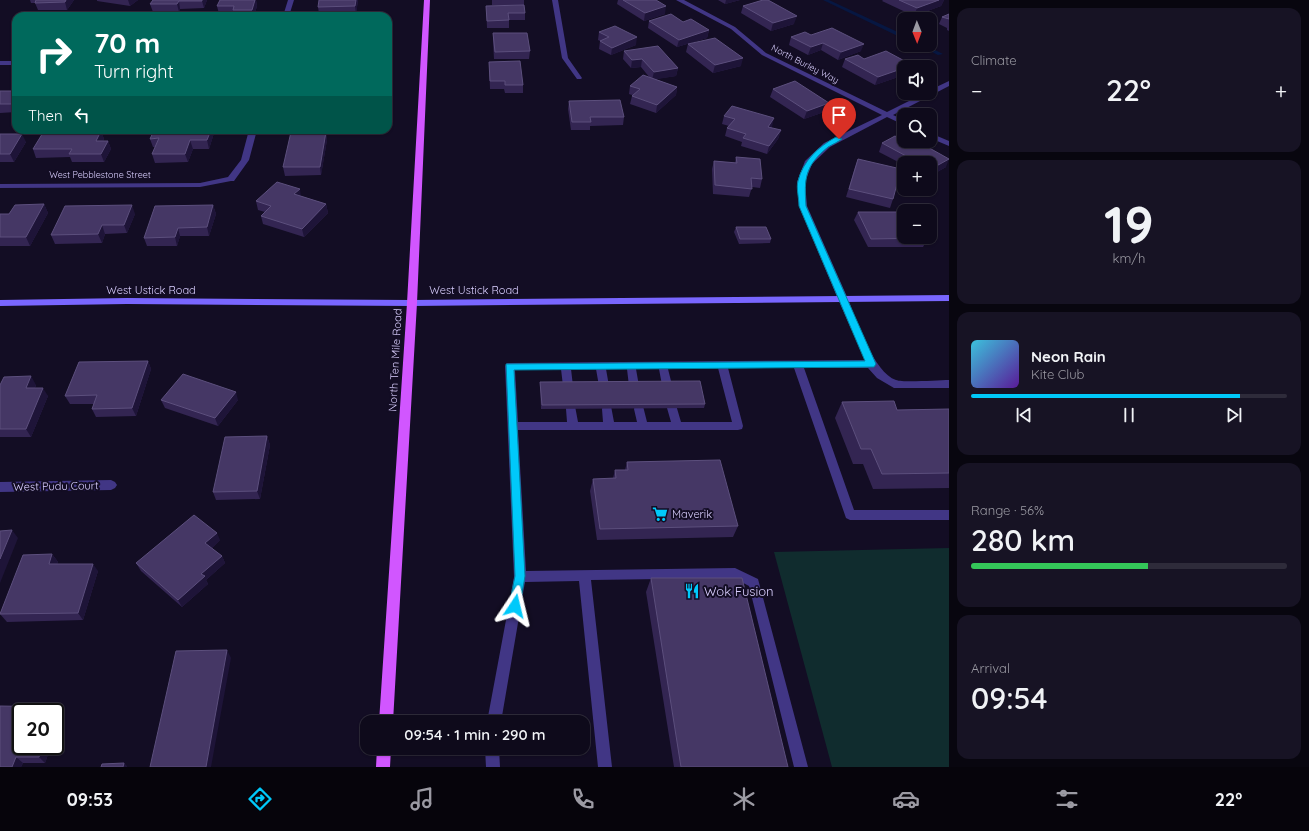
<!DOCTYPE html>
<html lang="en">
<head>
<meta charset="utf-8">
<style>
  :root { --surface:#0e0a1b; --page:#171324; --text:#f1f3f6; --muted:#9b9aa3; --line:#2e2b3a; --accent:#00c9fa }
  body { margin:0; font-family:Quicksand,sans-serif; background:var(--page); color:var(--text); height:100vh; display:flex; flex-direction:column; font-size:15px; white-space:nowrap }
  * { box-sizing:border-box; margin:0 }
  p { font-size:13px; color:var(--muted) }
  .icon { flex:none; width:22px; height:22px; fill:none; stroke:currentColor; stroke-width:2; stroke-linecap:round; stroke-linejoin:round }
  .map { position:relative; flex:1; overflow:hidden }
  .drawer { display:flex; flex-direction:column; gap:8px; padding:8px; background:#08060f; width:360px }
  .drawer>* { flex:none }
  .hud { position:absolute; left:12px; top:12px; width:380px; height:122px; border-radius:12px; box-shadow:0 1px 3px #0004,0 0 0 1px var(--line); background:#00695c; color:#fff; overflow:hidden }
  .needle { width:26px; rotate:179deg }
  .fabs { position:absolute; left:897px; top:12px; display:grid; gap:8px }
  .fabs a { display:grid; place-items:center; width:40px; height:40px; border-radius:8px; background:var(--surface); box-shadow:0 1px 3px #0004,0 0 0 1px var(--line); font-size:20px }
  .speed { position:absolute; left:12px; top:703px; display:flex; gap:8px; font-size:20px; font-weight:700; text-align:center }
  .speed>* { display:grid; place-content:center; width:52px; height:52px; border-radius:50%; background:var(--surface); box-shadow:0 1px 3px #0004,0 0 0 1px var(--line); line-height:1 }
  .speed .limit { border:2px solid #111; border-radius:6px; background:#fff; color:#111 }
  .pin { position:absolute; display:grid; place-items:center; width:34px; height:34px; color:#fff; margin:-41px -17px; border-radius:50% 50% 50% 0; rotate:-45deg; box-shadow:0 0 4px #0007 }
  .pin .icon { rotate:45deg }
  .me { position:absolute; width:44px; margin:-22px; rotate:10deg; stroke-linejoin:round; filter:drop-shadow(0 0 3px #0008) }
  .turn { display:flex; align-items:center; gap:14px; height:84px; padding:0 16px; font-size:18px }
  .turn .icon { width:52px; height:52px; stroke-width:2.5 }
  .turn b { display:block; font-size:28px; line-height:34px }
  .then { display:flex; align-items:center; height:38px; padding:0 16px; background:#0003; gap:8px; font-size:15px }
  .big { font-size:30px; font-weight:600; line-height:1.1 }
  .drawer .tile { flex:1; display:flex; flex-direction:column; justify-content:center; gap:6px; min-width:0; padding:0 14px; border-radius:12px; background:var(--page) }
  .drawer .dial { align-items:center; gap:0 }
  .dial b { font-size:52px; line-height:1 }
  .song { display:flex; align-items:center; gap:12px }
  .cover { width:48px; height:48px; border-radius:6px; background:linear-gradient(135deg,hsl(190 70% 55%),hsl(270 70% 35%)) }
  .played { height:4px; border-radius:2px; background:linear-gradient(90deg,var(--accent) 85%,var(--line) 85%) }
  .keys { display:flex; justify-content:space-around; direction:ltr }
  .heat { display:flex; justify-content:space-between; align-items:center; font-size:22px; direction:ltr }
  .charge { height:6px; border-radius:3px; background:linear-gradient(90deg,#34c759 56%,var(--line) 0) }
  .trip { position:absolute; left:360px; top:715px; width:230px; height:40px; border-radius:12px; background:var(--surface); box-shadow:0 1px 3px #0004,0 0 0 1px var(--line); font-weight:600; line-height:40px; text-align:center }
  .tab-bar { display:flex; height:64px; justify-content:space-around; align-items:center; background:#06040b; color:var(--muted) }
  .tab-bar .icon { width:28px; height:28px }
  .tab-bar .current { color:var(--accent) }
  .tab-bar b { font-size:18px; color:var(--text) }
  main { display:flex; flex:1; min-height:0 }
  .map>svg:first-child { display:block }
  .green { fill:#102c2e }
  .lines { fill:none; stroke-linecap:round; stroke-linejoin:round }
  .stream { fill:#071742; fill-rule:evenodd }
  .lane { fill:#413685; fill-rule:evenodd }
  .street { fill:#413685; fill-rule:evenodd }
  .secondary { fill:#7966ff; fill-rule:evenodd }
  .primary { fill:#d156ff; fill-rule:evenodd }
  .wall { fill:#332552 }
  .shaded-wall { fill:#1e1438 }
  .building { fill:#453765; stroke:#5c4f7d }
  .route { fill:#00c9fa; stroke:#0083a2 }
  .labels { text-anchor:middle; stroke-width:4; stroke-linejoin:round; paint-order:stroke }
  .far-street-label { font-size:9px; fill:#dacfff; stroke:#130d24 }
  .street-label { font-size:11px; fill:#dacfff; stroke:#130d24 }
  .poi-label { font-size:11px; fill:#dacfff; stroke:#130d24; text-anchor:start }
  .near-poi-label { font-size:13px; fill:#dacfff; stroke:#130d24; text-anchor:start }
</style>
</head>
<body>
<main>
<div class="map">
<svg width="949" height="767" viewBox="0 0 949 767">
  <rect width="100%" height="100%" fill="#130d24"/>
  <path class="green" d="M949,548V767H832L774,552Z"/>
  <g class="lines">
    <path class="stream" d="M823,0H829L904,35V39Z
      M918,45H925L943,54L938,55Z"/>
    <path class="lane" d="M843,296L848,299C856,320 874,373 896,380C904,383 938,380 949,380V388H894L877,378L868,368H804L854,510H949V520H850L846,518L794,368H728L743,426L742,429L738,430H518L526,571L735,568L758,579L808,767H794L749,586L734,578L591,580L612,767H598L579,581L525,582L501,722H487L514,577L505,366L507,363L865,360L838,299ZM718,368L732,422H681L676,405H668L667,408L671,422H647L643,406H635L634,409L637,422H614L611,406H603L602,409L603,422H578L575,406H567L566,409L567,422H518L515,370L561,369L563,386L568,390L573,386L571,369H596L599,386L604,390L609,386L606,369H627L629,386L634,390L639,386L636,369H659L662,385L667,389L672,385L668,369Z
      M485,748H499L500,767H486Z"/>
    <path class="street" d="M288,0H294L289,16H283Z
      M552,0H558L568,58L582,78L581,79H577L562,58Z
      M676,0H684L735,27L766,53L887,112L925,93H930V90L949,81V86L893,115L904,120V125L887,117L830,147L812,164L805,182L807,206L848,299L846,301L843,302L838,299L799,206L797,182L805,161L824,143L882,115L762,55L731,29Z
      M0,61H16V65H0Z
      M249,130H257L249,160L234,181H231L200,187L0,188V184L200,183L228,177L241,160Z
      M930,133L949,141V146L930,138Z
      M111,480L115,482L117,485L115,488L111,490L0,492V482Z"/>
    <path class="secondary" d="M949,295V301L412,306L127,304L0,306V300L127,298L412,300Z"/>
    <path class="primary" d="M424,0H430L417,303L393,722H379L407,303Z
      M377,748H391L390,767H376Z"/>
  </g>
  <path class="wall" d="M30,0H74L67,10H38L35,3H31Z
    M97,0H138L130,6L97,1Z
    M153,0H207L204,8L180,9L179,12H153L150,4Z
    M220,0H256L257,6L254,16H234V14H219L217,6Z
    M358,0L356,14H319L318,7Z
    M492,0H524V5H492Z
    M618,0H656L665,14L644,21L617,4Z
    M718,0H740L725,4Z
    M883,0H944L941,6L914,16L882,1Z
    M486,6L525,13V20H509V28H487Z
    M743,6L794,24L771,31L741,13Z
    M949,14V31L947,30V28L939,24L942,17Z
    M649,21L683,22L709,30L707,38L677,47L648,28Z
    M599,32L636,45L611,55L599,49L600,41L598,40Z
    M493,33L530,51L529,59H494L493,41Z
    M811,35L861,51L838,60L821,50L808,55L789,45L791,37Z
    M688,44L741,66L713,73L686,52Z
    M624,51L678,68L676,76L655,79L677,87L676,95L656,113L630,104L632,96V95L629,94L630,86L650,78L641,67L631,68L623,59Z
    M845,59H864L912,65V67H904V75L875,85L842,67Z
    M489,62L523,85V93H505L504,89H490Z
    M773,89L829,103L827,111L804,119L770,97Z
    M0,91H16V112L0,113Z
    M569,101L624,117L623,125L590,126V130H571L568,109Z
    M724,116L772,127L771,128L781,130L778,139L767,154L741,146L742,142L725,136L727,128L729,126L722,124Z
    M101,131L104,139L103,141H108L111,149L104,162H72L70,157L36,158L33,149Z
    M326,132L327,140L321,175L285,176L283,167Z
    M214,133L209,149H193L188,162L155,163L152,154L156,147H153L150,139Z
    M0,134L26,142L14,162H0Z
    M882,143L946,167L930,176V163H904V165L879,152Z
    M736,157L762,179L760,188L752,187L749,197L713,194L712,169L714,161L735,163Z
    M858,159L893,199L890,208L846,197L855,167Z
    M301,196L326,204L328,213L304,237L263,224L261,216L265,212L258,210L256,201Z
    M44,204L48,213L30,246H0V214H9Z
    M213,205L216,214L209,236H180L177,246H147L144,238Z
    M858,212L904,237L928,238L923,247H868L854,220Z
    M135,214L127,233L105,234L102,243L55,244L51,235Z
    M736,227L771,239L770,243L739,244L734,232Z
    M148,361L151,369L136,416L96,417L92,409L94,404H70L65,396Z
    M540,382L705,404L704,408L541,409L540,387Z
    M0,385H36L35,388L48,396L31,437H0Z
    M161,400H238L218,426L165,408Z
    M842,402L897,410L949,409V488L873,489L863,464H853L835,418Z
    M267,436L270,445L260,499L216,500L213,492Z
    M627,462L738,526L733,537L597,540L590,491L593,479L613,478L615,470H625Z
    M220,540L212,548L222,556L225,563L206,580L208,584L182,607L141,571L136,563Z
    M52,554L58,562L57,564L98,571L83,620L7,622L0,614Z
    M651,578L788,767H674L646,592Z
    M56,707L62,714L55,735V712L51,746L45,763H23L21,767H0Z"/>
  <path class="shaded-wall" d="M66,0H74L67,10L65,2Z
    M128,0H138L130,6Z
    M202,0H207L204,8L202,1Z
    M255,0H256L257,6L254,16H253L252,10Z
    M356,0H358L356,14L355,6Z
    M726,0H740L725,4Z
    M939,0H944L941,6L914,16L917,8Z
    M179,1L180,9L179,12L177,4Z
    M666,6L665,14L644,21L645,13Z
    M797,16L794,24L771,31L773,23Z
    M709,30L707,38L677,47L679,40Z
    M637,37L636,45L611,55L612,48Z
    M823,43L821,50L808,55L811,47Z
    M864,44L861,51L838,60L841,52Z
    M743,58L741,66L713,73L715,65Z
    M642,59L641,67L631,68L632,60Z
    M678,68L676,76L652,80L654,72Z
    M904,68V75L875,85L878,77Z
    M677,87L676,95L656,113L657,105Z
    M829,103L827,111L804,119L807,111Z
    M774,118L772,127L766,135L768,127Z
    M211,130H214V133L209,149L207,140Z
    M781,130L778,139L767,154L769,146Z
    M101,131L104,139L99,149L96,141Z
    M326,132L327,140L321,175L320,167Z
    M22,134L26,142L14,162L10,154Z
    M190,140L193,149L188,162L185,154Z
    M108,141L111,149L104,162L101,154Z
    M949,159L946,167L930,176L931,169Z
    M300,189L301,197L294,194Z
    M44,204L48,213L30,246L26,237Z
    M326,204L328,213L304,237L302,229Z
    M132,205L135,214L127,233L124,225Z
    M213,205L216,214L209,236L207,227Z
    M102,225L105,234L102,243L98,234Z
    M178,228L180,236L177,246L175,237Z
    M148,361L151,369L136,416L132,408Z
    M31,376L36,385L31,396L26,388Z
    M43,388L48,396L31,437L26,429Z
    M236,392L238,400L218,426L215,418Z
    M267,436L270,445L260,499L257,491Z
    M12,530L18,538L0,583V559Z
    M217,533L220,540L209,551L205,543Z
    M52,554L58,562L54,572L49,564Z
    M222,556L225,563L206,580L208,584L182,607L178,600L201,574Z
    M93,564L98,571L83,620L78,613Z
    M227,650L231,658L211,767H206Z
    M56,707L62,714L55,735V712Z
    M43,746H51L45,763L39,757Z
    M16,757L23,763L21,767H12Z
    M124,763L127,766V767H123Z"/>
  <path class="building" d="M36,0H66L65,2L35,3Z
    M153,0H202V1H179L177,4H150Z
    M220,0H255L252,10H233L234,6H217Z
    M319,0H356L355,6L318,7Z
    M623,0H656L666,6L645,13Z
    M763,0H768L797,16L773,23L743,6Z
    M899,0H939L917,8Z
    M524,5L525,13H508L509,20L487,21L486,6Z
    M134,14L137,16H128Z
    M671,14L683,22L691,19L709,30L679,40L649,21Z
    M949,14V19L942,17Z
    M615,26L637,37L612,48L600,41L609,37L599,32Z
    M832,28L864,44L841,52L823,43L811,47L791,37L805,32L811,35Z
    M493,33H527L530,51L495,52Z
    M715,38L743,58L715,65L688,44Z
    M658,46L678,68L654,72L642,59L632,60L624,51Z
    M886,51L912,65L907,67H904V68L878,77L845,59L858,55L864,59Z
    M520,61L523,85H505V81H490L489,62Z
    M643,75L677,87L657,105L632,96L640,89L630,86Z
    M795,81L829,103L807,111L773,89Z
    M0,91H16V104H0Z
    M620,100L624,117H590L591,122H572L569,101Z
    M732,106L774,118L768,127L781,130L769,146L743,138L746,134L727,128L735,119L724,116Z
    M154,130H211L207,140H190L185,154H152L159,138L150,139Z
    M44,131H101L96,141H108L101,154H69L72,149H33Z
    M291,132H326L320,167H283Z
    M0,134H22L10,154H0Z
    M895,136L918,148L924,145L949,159L931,169H930V163H919L882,143Z
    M736,157L760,159L762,179L751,178L752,189L715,185L714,161L737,163Z
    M858,159L901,169L893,199L849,189Z
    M277,182L300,189L294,194L326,204L302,229L261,216L271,206L256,201Z
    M44,204L26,237H0V214H9L15,205Z
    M132,205L124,225H102L98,234L51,235L65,206Z
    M213,205L207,227L178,228L175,237L144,238L155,206Z
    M858,212H904V237H927L928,238L871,239Z
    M736,227H766L771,239H740Z
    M148,361L132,408L92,409L97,395L65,396L79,362Z
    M183,374L236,392L215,418L161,400Z
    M31,376L26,388H43L26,429H0V385L4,377Z
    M700,381L705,404L542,405L540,382Z
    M894,401L897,410L949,409V473L882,474L871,449H861L842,402Z
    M267,436L257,491L213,492L225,437Z
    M720,460L738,526L600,529L593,479L616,478L615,470H628L627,462Z
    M194,515L217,533L205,543L222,556L201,574L205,576L178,600L136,563Z
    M12,530L0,559V531Z
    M52,554L49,564H93L78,613L0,614L23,555Z
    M651,578H742L788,767H681Z
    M227,650L206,767H150L176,651Z
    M0,706L56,707L55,712H21V746H43L39,757H16L12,767H0Z
    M124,763L123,767H101L102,764Z"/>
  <path class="route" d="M836,137L842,139C838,142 833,144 828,147C805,166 804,178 806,206L876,364L874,367L514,370L525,576L520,606L519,609L515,611L511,609L509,606L515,576L506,364L865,361L799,206C799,198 796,188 798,181C803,161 818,147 836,137Z"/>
  <defs>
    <g id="supermarket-bare" transform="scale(1.2)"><path d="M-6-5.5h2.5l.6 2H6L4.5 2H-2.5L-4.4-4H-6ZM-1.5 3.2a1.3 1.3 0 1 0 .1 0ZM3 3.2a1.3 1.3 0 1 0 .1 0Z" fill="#00c9fa" stroke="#130d24" stroke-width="2.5" paint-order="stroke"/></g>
    <g id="restaurant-bare" transform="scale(1.2)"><path d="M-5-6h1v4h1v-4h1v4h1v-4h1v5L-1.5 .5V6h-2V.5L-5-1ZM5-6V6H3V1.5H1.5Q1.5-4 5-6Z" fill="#00c9fa" stroke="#130d24" stroke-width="2.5" paint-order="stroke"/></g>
  </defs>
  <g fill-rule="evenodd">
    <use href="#supermarket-bare" x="660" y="514"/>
    <use href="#restaurant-bare" x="692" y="591"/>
  </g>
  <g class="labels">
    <g class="far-street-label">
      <text transform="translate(805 64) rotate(27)" y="3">North Burley Way</text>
      <text x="100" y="178">West Pebblestone Street</text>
    </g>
    <g class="street-label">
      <text x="151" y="294">West Ustick Road</text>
      <text x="474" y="294">West Ustick Road</text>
      <text transform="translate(395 360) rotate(-87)" y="4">North Ten Mile Road</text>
      <text transform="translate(56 486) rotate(-1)" y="4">West Pudu Court</text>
    </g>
    <g class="poi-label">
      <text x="672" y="518">Maverik</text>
    </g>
    <g class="near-poi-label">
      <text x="704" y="596">Wok Fusion</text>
    </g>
  </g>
</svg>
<div class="fabs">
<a><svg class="needle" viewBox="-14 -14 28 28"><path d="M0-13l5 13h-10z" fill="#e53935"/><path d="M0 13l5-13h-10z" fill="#9b9aa3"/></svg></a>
<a><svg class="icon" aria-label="sound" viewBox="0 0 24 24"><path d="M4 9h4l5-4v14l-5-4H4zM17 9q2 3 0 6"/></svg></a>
<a><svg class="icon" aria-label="search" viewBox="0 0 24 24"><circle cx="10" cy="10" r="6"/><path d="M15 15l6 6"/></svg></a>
<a>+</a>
<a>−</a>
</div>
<div class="speed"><div class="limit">20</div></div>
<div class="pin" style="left:839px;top:139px;background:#d93025"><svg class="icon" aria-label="arrive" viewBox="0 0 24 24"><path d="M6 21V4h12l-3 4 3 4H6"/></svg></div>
<svg class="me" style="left:515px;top:606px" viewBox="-20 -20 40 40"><path d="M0-17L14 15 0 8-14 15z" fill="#00c9fa" stroke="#fff" stroke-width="4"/></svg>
<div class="trip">09:54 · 1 min · 290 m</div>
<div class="hud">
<div class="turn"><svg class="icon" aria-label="right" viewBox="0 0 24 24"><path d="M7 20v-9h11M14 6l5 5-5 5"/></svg><div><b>70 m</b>Turn right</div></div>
<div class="then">Then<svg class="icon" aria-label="left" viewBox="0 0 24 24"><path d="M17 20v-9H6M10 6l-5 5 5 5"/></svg></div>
</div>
</div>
<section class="drawer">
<div class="tile"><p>Climate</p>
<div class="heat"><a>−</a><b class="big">22°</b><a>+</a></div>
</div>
<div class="tile dial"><b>19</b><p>km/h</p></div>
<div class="tile">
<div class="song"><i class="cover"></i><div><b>Neon Rain</b><p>Kite Club</p></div></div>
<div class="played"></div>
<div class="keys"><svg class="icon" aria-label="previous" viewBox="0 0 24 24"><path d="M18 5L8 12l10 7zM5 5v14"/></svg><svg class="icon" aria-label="pause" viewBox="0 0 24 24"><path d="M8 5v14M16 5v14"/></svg><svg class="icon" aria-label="next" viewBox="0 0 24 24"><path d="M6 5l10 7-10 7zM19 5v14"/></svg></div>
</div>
<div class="tile"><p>Range · 56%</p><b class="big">280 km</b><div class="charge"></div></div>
<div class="tile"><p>Arrival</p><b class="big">09:54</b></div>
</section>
</main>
<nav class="tab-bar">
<b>09:53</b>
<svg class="icon current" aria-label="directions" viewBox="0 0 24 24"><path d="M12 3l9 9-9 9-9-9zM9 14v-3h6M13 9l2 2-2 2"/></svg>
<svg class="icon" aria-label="music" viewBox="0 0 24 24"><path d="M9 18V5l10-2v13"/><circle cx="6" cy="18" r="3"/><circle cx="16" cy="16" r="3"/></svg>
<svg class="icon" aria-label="phone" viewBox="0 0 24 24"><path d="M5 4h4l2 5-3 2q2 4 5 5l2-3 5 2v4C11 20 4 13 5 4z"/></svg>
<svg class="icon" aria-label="climate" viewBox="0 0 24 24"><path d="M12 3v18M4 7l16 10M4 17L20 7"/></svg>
<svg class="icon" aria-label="car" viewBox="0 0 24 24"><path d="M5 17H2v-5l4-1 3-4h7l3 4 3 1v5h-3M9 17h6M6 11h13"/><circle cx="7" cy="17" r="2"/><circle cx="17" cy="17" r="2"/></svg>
<svg class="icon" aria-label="filters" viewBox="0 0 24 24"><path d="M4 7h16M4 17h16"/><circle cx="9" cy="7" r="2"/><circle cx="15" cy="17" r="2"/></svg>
<b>22°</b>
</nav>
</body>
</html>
